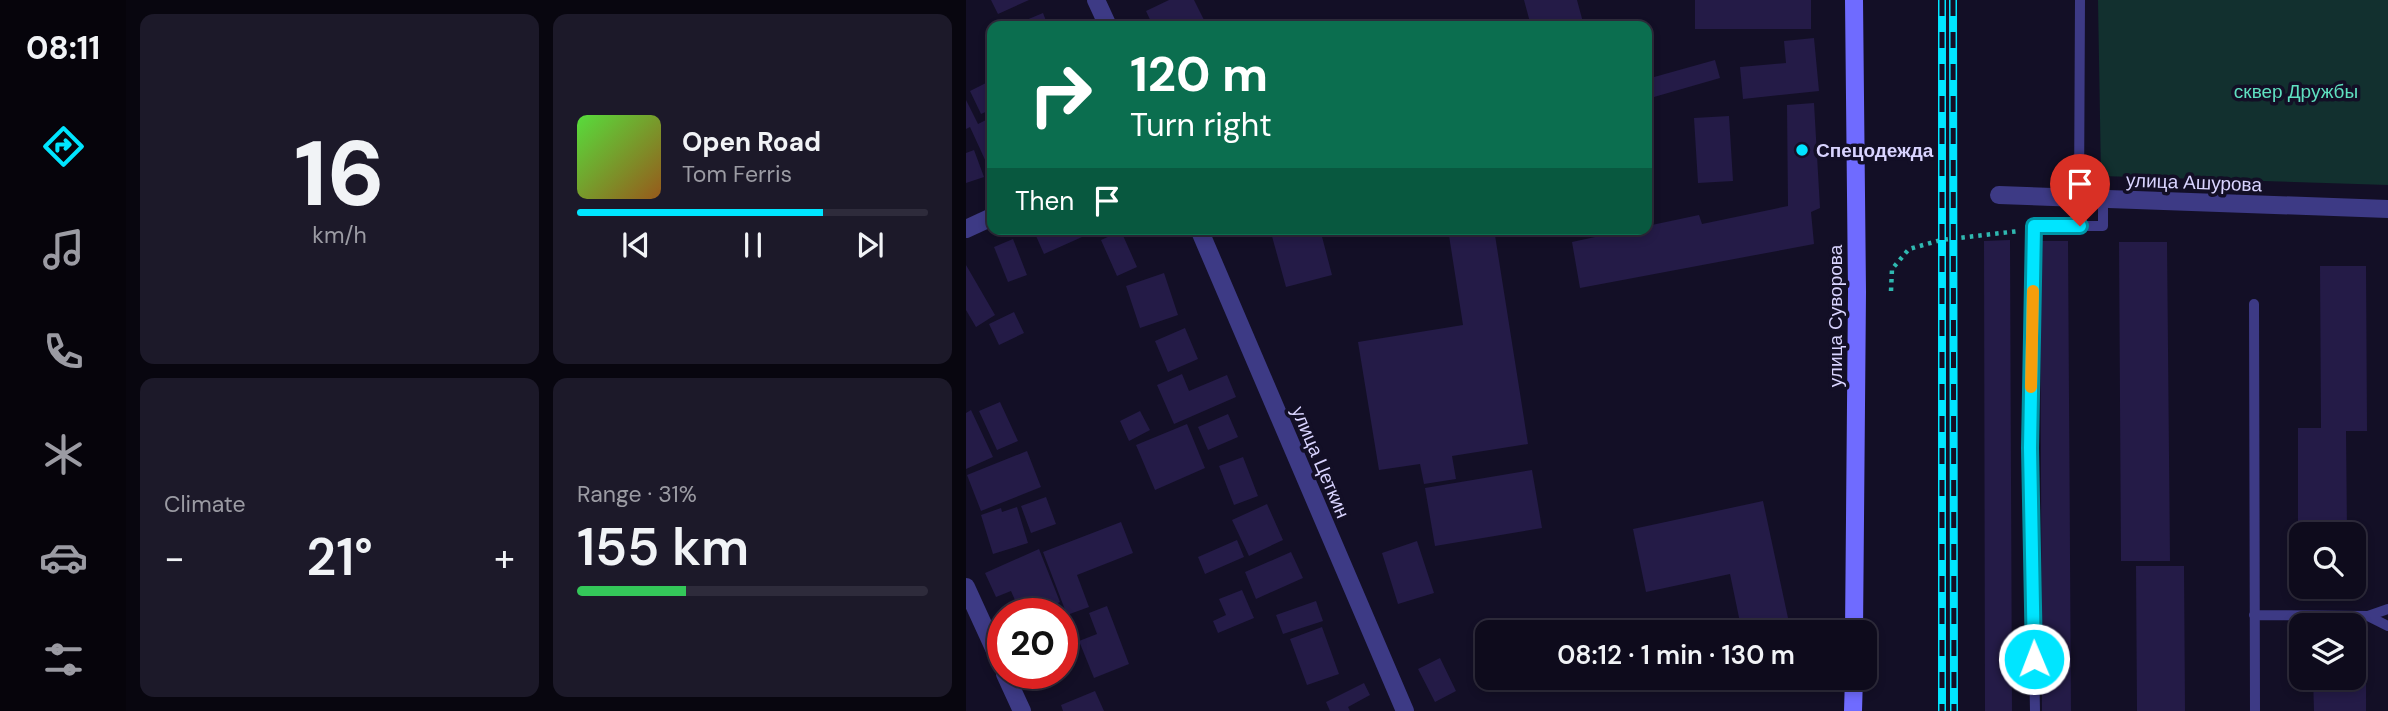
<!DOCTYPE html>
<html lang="en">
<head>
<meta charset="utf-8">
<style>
  :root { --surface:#0e0b1c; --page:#1c1929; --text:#f1f3f6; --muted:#9b9ba3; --line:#2e2b3b; --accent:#00e5ff }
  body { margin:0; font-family:"DM Sans",sans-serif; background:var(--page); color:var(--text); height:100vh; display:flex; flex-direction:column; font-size:26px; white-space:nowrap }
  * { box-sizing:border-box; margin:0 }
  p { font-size:23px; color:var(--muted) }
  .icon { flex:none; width:38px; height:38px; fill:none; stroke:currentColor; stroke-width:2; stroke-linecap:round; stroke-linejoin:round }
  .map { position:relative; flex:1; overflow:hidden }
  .drawer { display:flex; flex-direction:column; gap:14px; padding:14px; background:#08060f; width:840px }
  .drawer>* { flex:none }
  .guide { position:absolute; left:21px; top:21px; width:665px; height:214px; border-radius:14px; box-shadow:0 4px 10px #0003,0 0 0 2px var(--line); background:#0b6e4f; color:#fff; overflow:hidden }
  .buttons { position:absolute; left:1323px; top:522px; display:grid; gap:14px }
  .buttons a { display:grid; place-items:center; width:77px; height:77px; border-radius:14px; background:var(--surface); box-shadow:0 4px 10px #0003,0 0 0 2px var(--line); font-size:35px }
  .speed { position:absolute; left:21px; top:598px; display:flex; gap:14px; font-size:35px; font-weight:700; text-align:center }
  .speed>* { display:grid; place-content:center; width:91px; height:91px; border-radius:50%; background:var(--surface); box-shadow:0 4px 10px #0003,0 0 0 2px var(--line); line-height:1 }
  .speed .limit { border:10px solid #d22; background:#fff; color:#111 }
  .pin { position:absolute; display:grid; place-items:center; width:60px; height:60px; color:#fff; margin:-72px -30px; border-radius:50% 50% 50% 0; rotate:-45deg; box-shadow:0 0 7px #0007 }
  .pin .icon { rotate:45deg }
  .me { position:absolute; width:77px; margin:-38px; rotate:359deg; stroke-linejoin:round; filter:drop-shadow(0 0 5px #0008) }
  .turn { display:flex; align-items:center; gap:24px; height:147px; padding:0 28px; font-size:32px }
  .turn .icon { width:91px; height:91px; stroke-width:2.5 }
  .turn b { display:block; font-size:49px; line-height:60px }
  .then { display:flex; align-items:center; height:66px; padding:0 28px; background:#0003; gap:14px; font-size:26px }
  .big { font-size:52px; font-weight:600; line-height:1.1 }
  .drawer .tile { flex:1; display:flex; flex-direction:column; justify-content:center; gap:10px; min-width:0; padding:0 24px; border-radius:14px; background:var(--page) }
  .drawer .dial { align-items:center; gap:0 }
  .dial b { font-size:91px; line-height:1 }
  .song { display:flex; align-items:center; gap:21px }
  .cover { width:84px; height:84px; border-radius:10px; background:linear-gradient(135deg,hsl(110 70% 55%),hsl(30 70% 35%)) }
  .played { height:7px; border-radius:4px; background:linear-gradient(90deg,var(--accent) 70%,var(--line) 70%) }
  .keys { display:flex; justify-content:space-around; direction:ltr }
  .heat { display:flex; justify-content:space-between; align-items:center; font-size:38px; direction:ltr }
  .charge { height:10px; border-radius:5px; background:linear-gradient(90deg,#34c759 31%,var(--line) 0) }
  .drawer .tiles { flex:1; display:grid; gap:14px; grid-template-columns:repeat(2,1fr) }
  .trip { position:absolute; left:509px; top:620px; width:402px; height:70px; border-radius:14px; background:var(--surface); box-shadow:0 4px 10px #0003,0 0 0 2px var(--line); font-weight:600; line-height:70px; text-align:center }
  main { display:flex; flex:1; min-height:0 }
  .tabs { display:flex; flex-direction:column; width:126px; justify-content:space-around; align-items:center; background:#06040b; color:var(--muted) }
  .tabs .icon { width:49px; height:49px }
  .tabs .selected { color:var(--accent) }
  .tabs b { font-size:32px; color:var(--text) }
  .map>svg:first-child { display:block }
  .green { fill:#12302f }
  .building { fill:#241b47 }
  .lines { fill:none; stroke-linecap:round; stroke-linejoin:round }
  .path { stroke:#2fb8b0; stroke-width:4.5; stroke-dasharray:3.5 5; stroke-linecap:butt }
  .lane { stroke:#3d3a85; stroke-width:10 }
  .street { stroke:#3d3a85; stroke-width:18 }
  .secondary { stroke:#6f6bff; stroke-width:18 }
  .rail-casing { stroke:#00e5ff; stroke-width:8 }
  .rail { stroke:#130f26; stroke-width:5; stroke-dasharray:16; stroke-linecap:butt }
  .route-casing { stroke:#0095a6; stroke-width:18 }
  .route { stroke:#00e5ff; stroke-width:12 }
  .slow { stroke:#f59e0b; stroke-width:12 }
  .poi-dot { fill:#00e5ff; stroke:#130f26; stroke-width:2.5 }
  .labels { text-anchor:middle; stroke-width:7; stroke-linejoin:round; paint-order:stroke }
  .park-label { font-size:19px; fill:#5fe0c0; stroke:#130f26 }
  .poi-label { font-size:19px; font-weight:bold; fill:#d9d4ff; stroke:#130f26; text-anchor:start }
  .street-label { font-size:19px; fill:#d9d4ff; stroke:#130f26 }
</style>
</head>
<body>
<main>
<nav class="tabs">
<b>08:11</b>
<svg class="icon selected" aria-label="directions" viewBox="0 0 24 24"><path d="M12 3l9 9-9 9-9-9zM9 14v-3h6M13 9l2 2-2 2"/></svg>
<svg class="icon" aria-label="music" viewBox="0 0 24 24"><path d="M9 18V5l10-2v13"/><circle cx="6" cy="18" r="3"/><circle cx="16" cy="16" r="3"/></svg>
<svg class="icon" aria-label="phone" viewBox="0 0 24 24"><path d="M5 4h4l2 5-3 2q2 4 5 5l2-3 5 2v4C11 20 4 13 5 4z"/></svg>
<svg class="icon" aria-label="climate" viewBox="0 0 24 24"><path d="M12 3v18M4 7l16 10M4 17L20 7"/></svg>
<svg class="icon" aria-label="car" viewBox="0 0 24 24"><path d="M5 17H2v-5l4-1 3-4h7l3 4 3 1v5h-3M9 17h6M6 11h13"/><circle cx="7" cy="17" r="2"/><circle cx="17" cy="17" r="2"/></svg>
<svg class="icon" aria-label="filters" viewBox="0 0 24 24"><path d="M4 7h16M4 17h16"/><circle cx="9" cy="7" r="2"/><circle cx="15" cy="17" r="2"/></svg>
</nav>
<section class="drawer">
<div class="tiles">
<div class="tile dial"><b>16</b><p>km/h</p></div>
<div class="tile">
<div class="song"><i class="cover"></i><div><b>Open Road</b><p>Tom Ferris</p></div></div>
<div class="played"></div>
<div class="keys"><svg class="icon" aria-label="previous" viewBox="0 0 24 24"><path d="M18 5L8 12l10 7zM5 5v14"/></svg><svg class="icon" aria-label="pause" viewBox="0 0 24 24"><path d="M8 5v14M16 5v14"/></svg><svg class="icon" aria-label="next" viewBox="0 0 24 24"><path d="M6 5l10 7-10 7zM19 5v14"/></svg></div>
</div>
<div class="tile"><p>Climate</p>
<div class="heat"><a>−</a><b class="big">21°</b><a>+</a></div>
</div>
<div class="tile"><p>Range · 31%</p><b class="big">155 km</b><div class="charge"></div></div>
</div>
</section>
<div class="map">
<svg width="1422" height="711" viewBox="0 0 1422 711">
  <rect width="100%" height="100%" fill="#130f26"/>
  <path class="green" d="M1132,0H1422V185L1135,176Z"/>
  <path class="building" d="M25,0H63L32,14Z
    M203,0H228L241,26H187L180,11Z
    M558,0H611L618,26H565Z
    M729,0H845V29H729Z
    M77,13L82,26H46Z
    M848,38L853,91L777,99L774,67L820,63L818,41Z
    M749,60L754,78L681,99V79Z
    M26,80V109L15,114L4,91Z
    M0,100L12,124L26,117V175L4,127L0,129Z
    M848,103L854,208L845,212L848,244L614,288L606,242L666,229H681V226L733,215L736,224L822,206L821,105Z
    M763,116L767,181L732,183L728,118Z
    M8,150L18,177L0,183V153Z
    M67,229H113L116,237L78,254Z
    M304,229H354L366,275L320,287Z
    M482,229H528L562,444L486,456L490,479L458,484L454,464L413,470L392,342L497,325Z
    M155,231L171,267L151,276L135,240Z
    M47,239L61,275L42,282L28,247Z
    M1044,240L1046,711H1019L1018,241Z
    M1074,241H1102L1105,711H1076Z
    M1153,242H1201L1204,561H1155Z
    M0,265L29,315L10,327L0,310Z
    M1354,266H1400L1401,431H1380L1381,534H1335V586H1381V592H1332V428H1355Z
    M198,273L212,315L174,328L160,286Z
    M48,312L58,333L33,345L23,324Z
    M219,328L232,359L202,372L189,341Z
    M216,374L223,391L261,375L270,397L208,424L191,385Z
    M34,402L52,441L31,450L13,411Z
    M5,410L27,457L0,469V413Z
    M174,411L184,430L163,441L154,421Z
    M262,414L272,437L242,450L232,427Z
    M221,424L239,468L189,490L170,445Z
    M61,451L75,487L15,511L1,475Z
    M277,457L292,496L268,505L253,466Z
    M566,470L576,528L469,546L459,488Z
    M80,497L90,524L65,533L55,506Z
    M797,501L825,632H776L764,574L680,592L667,529Z
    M301,504L317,540L283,556L266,520Z
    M51,507L62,543L27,554L15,515L35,508L36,512Z
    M155,522L167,553L111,575L123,607L101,615L77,552Z
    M271,540L278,557L239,574L232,557Z
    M451,541L468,593L432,604L416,553Z
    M73,549L94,602L69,614H55L45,591L30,597L19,573Z
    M325,552L337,578L290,599L279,572Z
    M1170,566H1218L1219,711H1171Z
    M276,590L288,618L252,633L247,621L260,615L253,599Z
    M350,601L357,621L317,634L310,615Z
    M141,606L163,664L128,678L113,641L131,634L123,613Z
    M356,627L373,674L341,685L324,639Z
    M1388,641H1400V711H1348L1347,677H1388Z
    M474,658L490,691L469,702L452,669Z
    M398,683L404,695L382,707L384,711H364L360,702Z
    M129,691L138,711H97L95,705Z"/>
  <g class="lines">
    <path class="path" d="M925,291L926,269L943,249L975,240L1053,231"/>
    <path class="lane" d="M1113,199L1114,0
      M1288,304L1289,711
      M1288,615L1402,616L1422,626
      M1402,616L1422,609
      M1069,711L1064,448L1068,226H1137V200"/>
    <path class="street" d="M130,0L142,26
      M1033,195L1422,209
      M0,229L26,217
      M233,229L439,711
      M0,587L37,668
      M39,674L56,711"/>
    <path class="secondary" d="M888,632L891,292L888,0
      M887,711L888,677"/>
    <g class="rail-casing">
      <path id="rail" d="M976,0V711
        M987,0L988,711"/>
    </g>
    <use href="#rail" class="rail"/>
  </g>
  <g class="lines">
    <g class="route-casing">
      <path id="route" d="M1068,659L1064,448L1068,226H1114"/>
    </g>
    <use href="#route" class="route"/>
    <path class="slow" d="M1065,387L1067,291"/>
  </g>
  <circle class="poi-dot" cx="836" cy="150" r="7"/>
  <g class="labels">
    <g class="park-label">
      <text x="1330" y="98">сквер Дружбы</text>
    </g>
    <g class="poi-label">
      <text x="850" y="157">Спецодежда</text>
    </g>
    <g class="street-label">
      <text transform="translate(1228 182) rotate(2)" y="7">улица Ашурова</text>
      <text transform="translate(869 316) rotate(-90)" y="7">улица Суворова</text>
      <text transform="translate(355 462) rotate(67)" y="7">улица Цеткин</text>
    </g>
  </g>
</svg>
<div class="buttons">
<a><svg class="icon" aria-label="search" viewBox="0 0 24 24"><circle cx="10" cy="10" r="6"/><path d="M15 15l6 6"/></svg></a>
<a><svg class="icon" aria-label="layers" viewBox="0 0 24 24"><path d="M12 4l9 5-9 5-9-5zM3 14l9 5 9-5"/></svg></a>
</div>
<div class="speed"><div class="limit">20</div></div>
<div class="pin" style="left:1114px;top:226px;background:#d93025"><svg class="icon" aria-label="arrive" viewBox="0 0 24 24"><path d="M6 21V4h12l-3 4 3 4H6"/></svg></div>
<svg class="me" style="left:1068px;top:659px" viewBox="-20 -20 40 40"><circle r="17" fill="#00e5ff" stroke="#fff" stroke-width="3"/><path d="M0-11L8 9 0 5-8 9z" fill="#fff"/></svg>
<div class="trip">08:12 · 1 min · 130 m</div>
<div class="guide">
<div class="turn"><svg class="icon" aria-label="right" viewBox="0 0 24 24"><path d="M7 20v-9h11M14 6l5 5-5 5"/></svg><div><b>120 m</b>Turn right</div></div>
<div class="then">Then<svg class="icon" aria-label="arrive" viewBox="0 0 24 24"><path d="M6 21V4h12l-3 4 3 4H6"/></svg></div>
</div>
</div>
</main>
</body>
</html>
